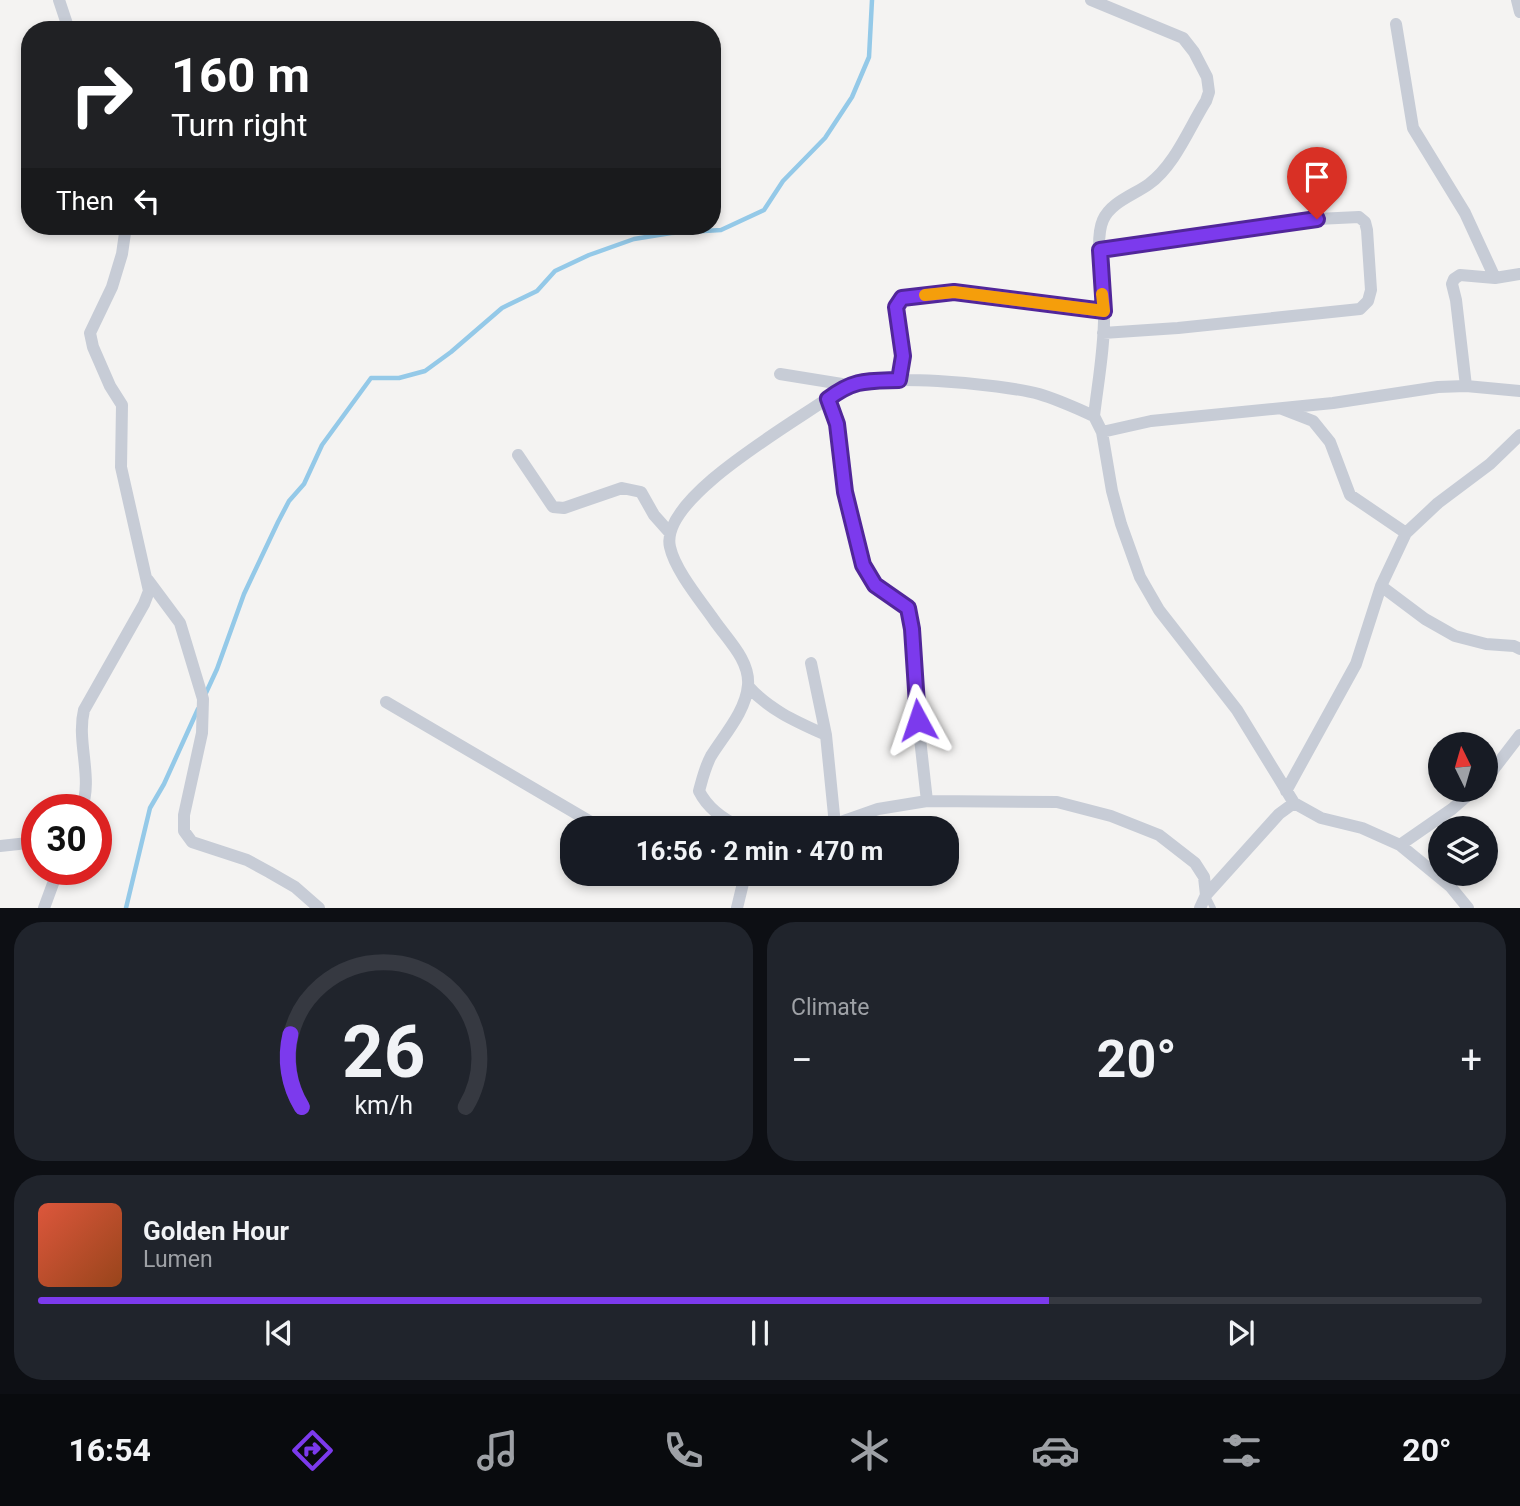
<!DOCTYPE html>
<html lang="en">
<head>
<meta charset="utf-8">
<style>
  :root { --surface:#171b24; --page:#20242c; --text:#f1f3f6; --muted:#9ea1a6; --line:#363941; --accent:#7c3aed }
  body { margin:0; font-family:Roboto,sans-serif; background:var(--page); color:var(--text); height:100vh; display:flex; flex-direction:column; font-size:26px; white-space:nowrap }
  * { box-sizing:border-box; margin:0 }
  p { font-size:23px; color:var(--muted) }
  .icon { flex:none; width:38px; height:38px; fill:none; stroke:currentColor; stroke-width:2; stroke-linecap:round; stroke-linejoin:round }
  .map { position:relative; height:908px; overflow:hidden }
  .details { display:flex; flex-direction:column; gap:14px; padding:14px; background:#0d0f14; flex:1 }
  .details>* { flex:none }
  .guide { position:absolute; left:21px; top:21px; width:700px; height:214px; border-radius:28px; box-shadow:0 4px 10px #0003; background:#202124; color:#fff; overflow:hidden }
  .needle { width:46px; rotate:355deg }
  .tools { position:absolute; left:1428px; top:732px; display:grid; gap:14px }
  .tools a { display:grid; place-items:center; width:70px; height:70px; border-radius:50%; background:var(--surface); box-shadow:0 4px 10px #0003; font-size:35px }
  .speed { position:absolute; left:21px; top:794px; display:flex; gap:14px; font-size:35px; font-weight:700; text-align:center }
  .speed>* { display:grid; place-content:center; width:91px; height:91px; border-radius:50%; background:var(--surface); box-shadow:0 4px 10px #0003; line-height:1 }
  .speed .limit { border:10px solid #d22; background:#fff; color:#111 }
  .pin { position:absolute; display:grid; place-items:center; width:60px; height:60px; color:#fff; margin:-72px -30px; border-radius:50% 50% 50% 0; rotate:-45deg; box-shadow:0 0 7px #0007 }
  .pin .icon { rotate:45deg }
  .me { position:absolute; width:77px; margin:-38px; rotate:355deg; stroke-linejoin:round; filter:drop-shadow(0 0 5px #0008) }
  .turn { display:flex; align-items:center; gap:24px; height:147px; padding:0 35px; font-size:32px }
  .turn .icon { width:91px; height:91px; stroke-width:2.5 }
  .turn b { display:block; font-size:49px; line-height:60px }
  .then { display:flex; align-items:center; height:66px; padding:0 35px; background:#0003; gap:14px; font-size:26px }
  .big { font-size:52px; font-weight:700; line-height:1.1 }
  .details .tile { flex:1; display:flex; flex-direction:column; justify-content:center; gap:10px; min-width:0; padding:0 24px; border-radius:28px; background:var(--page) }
  .details .dial { align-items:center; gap:0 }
  .dial svg { height:182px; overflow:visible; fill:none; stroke:var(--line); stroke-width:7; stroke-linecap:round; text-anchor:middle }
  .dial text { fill:var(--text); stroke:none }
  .song { display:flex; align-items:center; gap:21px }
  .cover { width:84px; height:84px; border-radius:10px; background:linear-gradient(135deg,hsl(10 70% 55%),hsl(20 70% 35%)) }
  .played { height:7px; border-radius:4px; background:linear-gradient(90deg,var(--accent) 70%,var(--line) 70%) }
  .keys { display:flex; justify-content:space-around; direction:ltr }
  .heat { display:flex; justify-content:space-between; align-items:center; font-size:38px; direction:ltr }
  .details .tiles { flex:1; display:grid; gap:14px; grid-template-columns:1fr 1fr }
  .tile:last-child { grid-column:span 2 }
  .trip { position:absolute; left:560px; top:816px; width:399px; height:70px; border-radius:28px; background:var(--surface); box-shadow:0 4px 10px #0003; font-weight:700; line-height:70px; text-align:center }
  .tabs { display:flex; height:112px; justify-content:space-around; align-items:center; background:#090b0e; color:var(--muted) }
  .tabs .icon { width:49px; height:49px }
  .tabs .active { color:var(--accent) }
  .tabs b { font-size:32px; color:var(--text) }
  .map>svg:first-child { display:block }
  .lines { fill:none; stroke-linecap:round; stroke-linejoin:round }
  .stream { stroke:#94c9e8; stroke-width:4.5 }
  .lane { stroke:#c7ccd6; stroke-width:6 }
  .street { stroke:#c7ccd6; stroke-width:12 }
  .route-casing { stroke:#51269a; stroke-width:18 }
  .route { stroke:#7c3aed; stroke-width:12 }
  .slow { stroke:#f59e0b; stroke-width:12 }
</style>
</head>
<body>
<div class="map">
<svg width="1520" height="908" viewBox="0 0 1520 908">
  <rect width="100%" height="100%" fill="#f4f3f2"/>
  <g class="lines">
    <path class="stream" d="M205,695L217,669L244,594L278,522L289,501L304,484L322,445L371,378H399L425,371L451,352L502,308L537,291L555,271L589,255L634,239L671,233L721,230L764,210L783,181L825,138L852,97L869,57L872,0
      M126,908L150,808L164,784L198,709"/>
    <path class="lane" d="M1207,896L1213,908"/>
    <path class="street" d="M59,0L69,30
      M1091,0L1183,38L1194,52L1207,77L1209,92L1206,101C1189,128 1175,165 1149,184C1134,195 1111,202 1103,220C1094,240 1103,287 1104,310C1105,345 1098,382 1094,416L1102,432L1112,491L1121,524L1140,577L1159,610L1237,710L1294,803L1321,818L1362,828L1400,845L1450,886L1468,908
      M1517,0L1520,12
      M1396,24L1413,128L1465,213L1495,278
      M1100,250L1317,219L1359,217L1365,222L1367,230L1371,290L1368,301L1360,309L1178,328L1103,333
      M780,374L848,385
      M899,380L903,356L896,308L902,298L954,292L1104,311
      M1466,386L1456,300L1452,284L1454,279L1460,275L1495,278L1520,274
      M828,399L837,424L845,492L863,565L875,585L908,608L913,629L915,694L927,801
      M1282,409L1313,421L1330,442L1350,495L1406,533
      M1102,432L1151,421L1333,403L1438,387L1466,386L1520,391
      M518,455L553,507L564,508L622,488L641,492L654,515L670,533
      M148,580L180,623L203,699L202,733L184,815V831L192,842L247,860L269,872L295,887L319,908
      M1381,586L1425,619L1455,636L1486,644L1514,646L1520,649
      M811,663L826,735
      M748,686C769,710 797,722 826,735L835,825
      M386,702L601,828
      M1486,779L1520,735
      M1286,791L1356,664L1381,586L1406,533L1438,503L1490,464L1520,435
      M81,810C94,779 76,742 84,710L144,604L149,591L121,467L122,405L110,386L93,347L90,333L112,287L122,254L126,226
      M742,828C724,820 708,809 699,791C702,780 705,767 711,756C724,735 746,711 748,685C750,660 727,639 714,620C700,600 675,570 670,547C658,496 805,417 841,389C872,371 1002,384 1039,394C1059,400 1076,408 1094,416
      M824,828L878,809L927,801L1057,802L1111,816L1159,835L1195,863L1204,877L1206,895
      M1400,845L1452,809L1475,789
      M0,846L37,842
      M44,908L58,870
      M737,908L744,879L748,873
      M1200,908L1206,895L1279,814L1294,803"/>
  </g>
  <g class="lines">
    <g class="route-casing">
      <path id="route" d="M918,720L912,629L908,608L875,585L863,565L845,492L837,424L828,399C854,379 867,381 899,380L903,356L896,307L902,298L954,292L1104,311L1100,250L1317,219"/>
    </g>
    <use href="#route" class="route"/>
    <path class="slow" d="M925,295L954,292L1104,311L1102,294"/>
  </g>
</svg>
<div class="tools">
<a><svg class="needle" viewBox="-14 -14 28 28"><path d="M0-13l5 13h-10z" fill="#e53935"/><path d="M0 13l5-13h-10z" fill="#9ea1a6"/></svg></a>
<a><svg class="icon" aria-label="layers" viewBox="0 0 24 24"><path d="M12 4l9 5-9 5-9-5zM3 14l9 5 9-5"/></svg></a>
</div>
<div class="speed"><div class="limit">30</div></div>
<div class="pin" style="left:1317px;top:219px;background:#d93025"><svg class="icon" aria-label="arrive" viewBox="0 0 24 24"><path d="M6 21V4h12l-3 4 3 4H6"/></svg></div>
<svg class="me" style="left:918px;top:720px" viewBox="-20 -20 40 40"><path d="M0-17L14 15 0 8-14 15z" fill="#7c3aed" stroke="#fff" stroke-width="4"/></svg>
<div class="trip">16:56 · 2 min · 470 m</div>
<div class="guide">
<div class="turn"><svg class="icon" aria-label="right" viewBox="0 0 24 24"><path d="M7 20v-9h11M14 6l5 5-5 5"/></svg><div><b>160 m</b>Turn right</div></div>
<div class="then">Then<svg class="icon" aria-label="left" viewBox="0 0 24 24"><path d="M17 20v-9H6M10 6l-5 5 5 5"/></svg></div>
</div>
</div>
<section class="details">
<div class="tiles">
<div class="tile dial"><svg viewBox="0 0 100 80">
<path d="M14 69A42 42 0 1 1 86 69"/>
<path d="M14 69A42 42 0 0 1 9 37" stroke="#7c3aed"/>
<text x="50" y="56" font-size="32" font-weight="700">26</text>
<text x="50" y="72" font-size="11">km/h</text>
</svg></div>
<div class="tile"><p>Climate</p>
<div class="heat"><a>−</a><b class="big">20°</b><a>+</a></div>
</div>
<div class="tile">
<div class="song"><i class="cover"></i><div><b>Golden Hour</b><p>Lumen</p></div></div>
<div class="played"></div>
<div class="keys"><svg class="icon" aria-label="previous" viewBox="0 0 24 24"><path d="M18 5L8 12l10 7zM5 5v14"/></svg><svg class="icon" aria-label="pause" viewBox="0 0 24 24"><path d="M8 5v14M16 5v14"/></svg><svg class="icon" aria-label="next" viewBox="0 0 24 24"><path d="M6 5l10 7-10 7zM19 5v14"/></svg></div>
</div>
</div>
</section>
<nav class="tabs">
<b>16:54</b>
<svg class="icon active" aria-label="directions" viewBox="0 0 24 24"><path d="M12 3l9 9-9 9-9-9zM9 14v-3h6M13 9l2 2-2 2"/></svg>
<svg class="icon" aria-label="music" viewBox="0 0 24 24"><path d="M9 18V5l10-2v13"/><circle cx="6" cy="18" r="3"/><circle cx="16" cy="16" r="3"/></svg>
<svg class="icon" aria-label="phone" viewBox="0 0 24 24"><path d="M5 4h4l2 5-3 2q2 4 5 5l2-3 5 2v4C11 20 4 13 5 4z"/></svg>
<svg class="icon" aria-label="climate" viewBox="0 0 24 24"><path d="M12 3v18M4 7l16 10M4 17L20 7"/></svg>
<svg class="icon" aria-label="car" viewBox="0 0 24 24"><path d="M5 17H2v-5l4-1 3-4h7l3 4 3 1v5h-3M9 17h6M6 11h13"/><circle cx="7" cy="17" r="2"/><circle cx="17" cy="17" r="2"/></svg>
<svg class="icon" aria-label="filters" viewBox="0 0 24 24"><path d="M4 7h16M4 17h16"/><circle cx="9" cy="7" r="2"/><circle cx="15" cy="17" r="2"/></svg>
<b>20°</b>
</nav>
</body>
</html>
